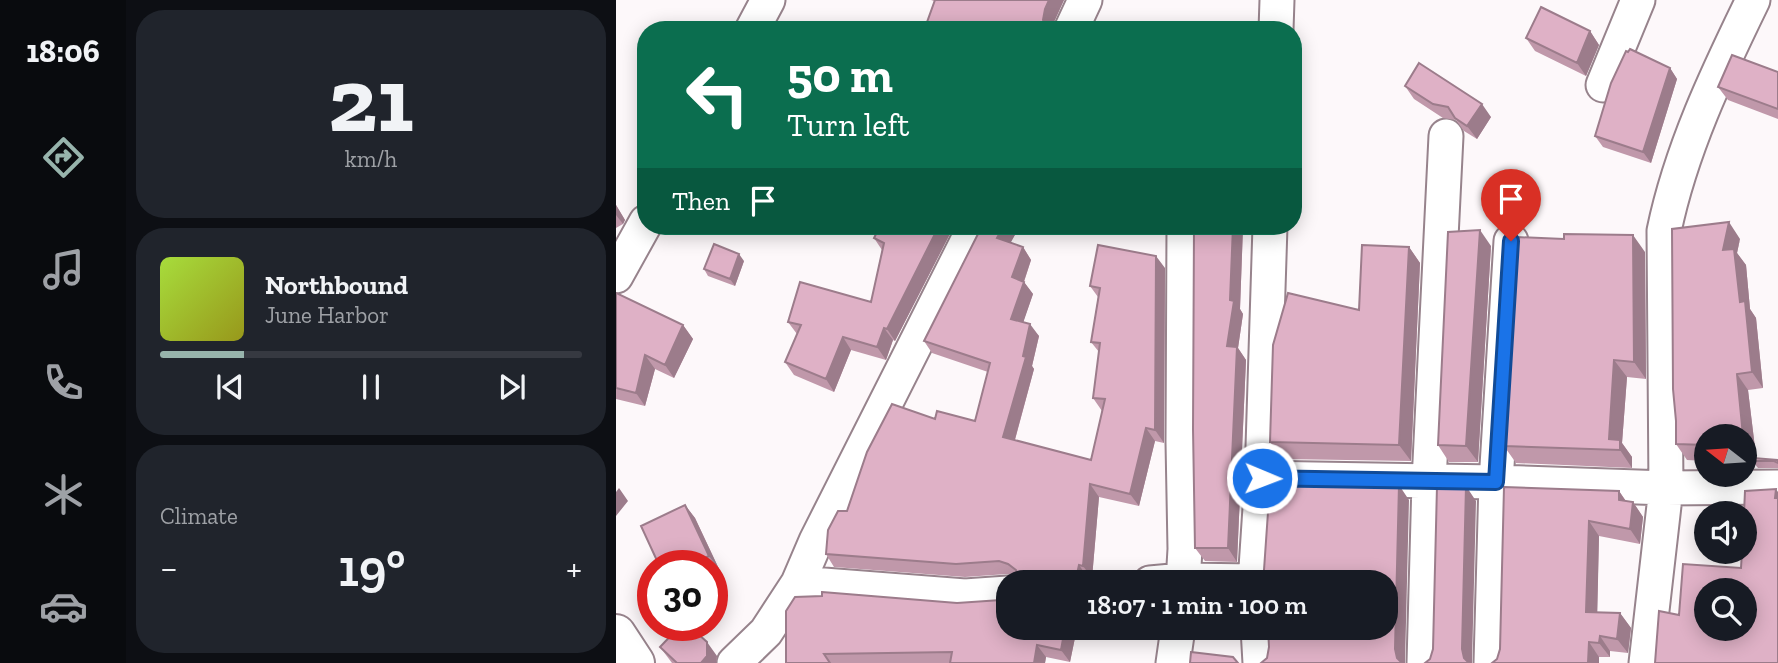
<!DOCTYPE html>
<html lang="en">
<head>
<meta charset="utf-8">
<style>
  :root { --surface:#171b24; --page:#20242c; --text:#f1f3f6; --muted:#9ea1a6; --line:#363941; --accent:#97b4ac }
  body { margin:0; font-family:"Zilla Slab",serif; background:var(--page); color:var(--text); height:100vh; display:flex; flex-direction:column; font-size:26px; white-space:nowrap }
  * { box-sizing:border-box; margin:0 }
  p { font-size:23px; color:var(--muted) }
  .icon { flex:none; width:38px; height:38px; fill:none; stroke:currentColor; stroke-width:2; stroke-linecap:round; stroke-linejoin:round }
  .map { position:relative; flex:1; overflow:hidden }
  .sheet { display:flex; flex-direction:column; gap:10px; padding:10px; background:#0d0f14; width:490px }
  .sheet>* { flex:none }
  .top-card { position:absolute; left:21px; top:21px; width:665px; height:214px; border-radius:28px; box-shadow:0 4px 18px #0003; background:#0b6e4f; color:#fff; overflow:hidden }
  .needle { width:46px; rotate:287deg }
  .fabs { position:absolute; left:1078px; top:424px; display:grid; gap:14px }
  .fabs a { display:grid; place-items:center; width:63px; height:63px; border-radius:50%; background:var(--surface); box-shadow:0 4px 18px #0003; font-size:35px }
  .speed { position:absolute; left:21px; top:550px; display:flex; gap:14px; font-size:35px; font-weight:700; text-align:center }
  .speed>* { display:grid; place-content:center; width:91px; height:91px; border-radius:50%; background:var(--surface); box-shadow:0 4px 18px #0003; line-height:1 }
  .speed .limit { border:10px solid #d22; background:#fff; color:#111 }
  .pin { position:absolute; display:grid; place-items:center; width:60px; height:60px; color:#fff; margin:-72px -30px; border-radius:50% 50% 50% 0; rotate:-45deg; box-shadow:0 0 7px #0007 }
  .pin .icon { rotate:45deg }
  .me { position:absolute; width:77px; margin:-38px; rotate:91deg; stroke-linejoin:round; filter:drop-shadow(0 0 5px #0008) }
  .turn { display:flex; align-items:center; gap:24px; height:147px; padding:0 35px; font-size:32px }
  .turn .icon { width:91px; height:91px; stroke-width:2.5 }
  .turn b { display:block; font-size:49px; line-height:60px }
  .then { display:flex; align-items:center; height:66px; padding:0 35px; background:#0003; gap:14px; font-size:26px }
  .big { font-size:52px; font-weight:600; line-height:1.1 }
  .sheet .card { flex:1; display:flex; flex-direction:column; justify-content:center; gap:10px; min-width:0; padding:0 24px; border-radius:28px; background:var(--page) }
  .sheet .dial { align-items:center; gap:0 }
  .dial b { font-size:91px; line-height:1 }
  .song { display:flex; align-items:center; gap:21px }
  .cover { width:84px; height:84px; border-radius:10px; background:linear-gradient(135deg,hsl(80 70% 55%),hsl(60 70% 35%)) }
  .played { height:7px; border-radius:4px; background:linear-gradient(90deg,var(--accent) 20%,var(--line) 20%) }
  .keys { display:flex; justify-content:space-around; direction:ltr }
  .heat { display:flex; justify-content:space-between; align-items:center; font-size:38px; direction:ltr }
  .trip { position:absolute; left:380px; top:570px; width:402px; height:70px; border-radius:28px; background:var(--surface); box-shadow:0 4px 18px #0003; font-weight:600; line-height:70px; text-align:center }
  main { display:flex; flex:1; min-height:0 }
  .menu { display:flex; flex-direction:column; width:126px; justify-content:space-around; align-items:center; background:#090b0e; color:var(--muted) }
  .menu .icon { width:49px; height:49px }
  .menu .selected { color:var(--accent) }
  .menu b { font-size:32px; color:var(--text) }
  .map>svg:first-child { display:block }
  .lines { fill:none; stroke-linecap:round; stroke-linejoin:round }
  .minor-casing { stroke:#97838c; stroke-width:37 }
  .highway-casing { stroke:#97838c; stroke-width:42 }
  .minor { stroke:#fff; stroke-width:33 }
  .highway { stroke:#fff; stroke-width:38 }
  .wall { fill:#c098aa }
  .shaded-wall { fill:#9c7c8b }
  .building { fill:#dfb1c6; stroke:#9c7c8b; stroke-width:2; fill-rule:evenodd }
  .route-casing { stroke:#114b97; stroke-width:18 }
  .route { stroke:#1a73e8; stroke-width:12 }
</style>
</head>
<body>
<main>
<nav class="menu">
<b>18:06</b>
<svg class="icon selected" aria-label="directions" viewBox="0 0 24 24"><path d="M12 3l9 9-9 9-9-9zM9 14v-3h6M13 9l2 2-2 2"/></svg>
<svg class="icon" aria-label="music" viewBox="0 0 24 24"><path d="M9 18V5l10-2v13"/><circle cx="6" cy="18" r="3"/><circle cx="16" cy="16" r="3"/></svg>
<svg class="icon" aria-label="phone" viewBox="0 0 24 24"><path d="M5 4h4l2 5-3 2q2 4 5 5l2-3 5 2v4C11 20 4 13 5 4z"/></svg>
<svg class="icon" aria-label="climate" viewBox="0 0 24 24"><path d="M12 3v18M4 7l16 10M4 17L20 7"/></svg>
<svg class="icon" aria-label="car" viewBox="0 0 24 24"><path d="M5 17H2v-5l4-1 3-4h7l3 4 3 1v5h-3M9 17h6M6 11h13"/><circle cx="7" cy="17" r="2"/><circle cx="17" cy="17" r="2"/></svg>
</nav>
<section class="sheet">
<div class="card dial"><b>21</b><p>km/h</p></div>
<div class="card">
<div class="song"><i class="cover"></i><div><b>Northbound</b><p>June Harbor</p></div></div>
<div class="played"></div>
<div class="keys"><svg class="icon" aria-label="previous" viewBox="0 0 24 24"><path d="M18 5L8 12l10 7zM5 5v14"/></svg><svg class="icon" aria-label="pause" viewBox="0 0 24 24"><path d="M8 5v14M16 5v14"/></svg><svg class="icon" aria-label="next" viewBox="0 0 24 24"><path d="M6 5l10 7-10 7zM19 5v14"/></svg></div>
</div>
<div class="card"><p>Climate</p>
<div class="heat"><a>−</a><b class="big">19°</b><a>+</a></div>
</div>
</section>
<div class="map">
<svg width="1162" height="663" viewBox="0 0 1162 663">
  <rect width="100%" height="100%" fill="#fdf8fa"/>
  <g class="lines">
    <g class="minor-casing">
      <path id="minor" d="M136,30L152,0
        M455,30L469,0
        M660,30L661,0
        M987,85L1022,0
        M0,276L30,222
        M646,478L880,482L1050,488L1162,487
        M182,583L349,596L392,593
        M534,583L567,580L639,581
        M567,583L569,549L567,442L568,226
        M639,583L646,478L654,226
        M642,628L644,663
        M118,663L150,632L182,583L200,541L359,226
        M557,663L562,628
        M808,663L813,482L830,136
        M875,663L880,482L895,241
        M1030,663L1050,488L1048,231C1065,149 1101,74 1137,0"/>
    </g>
    <g class="highway-casing">
      <path id="highway" d="M0,634L19,663"/>
    </g>
    <use href="#minor" class="minor"/>
    <use href="#highway" class="highway"/>
  </g>
  <path class="wall" d="M315,0H448L438,22L436,30H313L310,25L318,1Z
    M974,31L983,45L970,76L919,51L910,38Z
    M1054,68L1061,79L1035,163L987,147L979,136Z
    M1162,72V119L1112,100L1102,87Z
    M789,86L875,117L861,139L848,131L840,120L827,118L798,99Z
    M0,205L9,220L7,224L0,228Z
    M338,226L279,341L277,340L270,360L235,350L218,392L178,375L169,362L181,334L172,322L255,302L266,250L258,238Z
    M366,226H404L394,243L407,247L415,260L408,282L417,294L407,322L423,336L416,366L418,369L399,440L475,460L486,411L477,398L483,352L475,342L482,297L474,286L549,268L548,443L539,441L523,506L483,497L476,578H472L470,583H402V579L401,576L391,574L349,577L218,567L210,554L231,511L319,419L359,421L372,372L316,353L308,341Z
    M578,226H630V227H627L624,309L627,314L622,348L630,360L621,562L589,561L579,548Z
    M1124,239L1121,253L1130,265L1134,309L1140,318L1147,388L1132,390L1139,448V458L1162,460V468H1142L1138,463V468H1129V436H1090V461L1071,460L1060,444Z
    M875,246L862,462H833L822,445Z
    M793,247L804,263L795,461L666,459L654,442L743,310Z
    M1029,252L1030,379L1011,377L1006,443L1016,457V468L900,463L888,446Z
    M128,261L119,286L92,276L88,269Z
    M0,293L67,325L77,339L58,378L39,369L29,406L0,399Z
    M888,487L1003,491L1010,501L1017,502L1027,517L1024,544L983,536L981,612L1004,613L1015,628L1012,653L994,651V657H983V663H876L881,659L884,649Z
    M69,505L79,518L103,569L96,572V565H43Z
    M385,600L392,628H461L454,662L430,657L429,663H170L341,603Z
    M44,647L101,656L100,663H56Z"/>
  <path class="shaded-wall" d="M433,0H448L438,22L436,30H430L427,20L429,9Z
    M974,31L983,45L970,76L961,63Z
    M1054,68L1061,79L1035,163L1027,152Z
    M866,104L875,117L861,139L851,126Z
    M0,205L9,220L7,224L0,215Z
    M1113,222L1124,239L1121,253L1130,265L1134,309L1140,318L1147,388L1136,372L1124,302L1107,250Z
    M323,226H338L279,341L271,329Z
    M388,226H404L390,251L381,238Z
    M617,226H626L627,227L624,309L627,314L622,348L630,360L621,562L612,548L611,346Z
    M864,230L875,246L862,462L850,446Z
    M1017,235L1029,252L1030,379L1018,362Z
    M407,247L415,260L405,290L396,277Z
    M793,247L804,263L795,461L783,445Z
    M123,254L128,261L119,286L114,279Z
    M540,256L549,268L548,443L539,430Z
    M408,282L417,294L404,332L395,319Z
    M414,324L423,336L416,366L418,369L396,450L387,437Z
    M67,325L77,339L58,378L49,365Z
    M268,328L277,340L270,360L261,347Z
    M227,337L235,350L218,392L210,379Z
    M29,355L39,369L29,406L20,393Z
    M998,360L1011,377L1006,443L1016,457V468L1004,450L993,439Z
    M1121,374L1132,390L1139,448L1138,461H1137L1138,463V468L1129,455V436H1127Z
    M530,428L539,441L523,506L514,494Z
    M474,484L483,497L476,578L467,566Z
    M783,485L793,500L789,663H785L781,658L779,649Z
    M850,486L860,501L856,663H852L848,658L846,649Z
    M3,488L12,501L0,516V492Z
    M1160,489L1162,492V503L1159,498Z
    M1003,491L1013,506L1003,500Z
    M1017,502L1027,517L1024,544L1014,529Z
    M69,505L79,518L103,569L93,556Z
    M973,521L983,536L981,626L970,612Z
    M463,565L472,578L470,583H459Z
    M1004,613L1015,628L1012,653L1001,639Z
    M449,628H461L454,662L445,650Z
    M984,636L994,651V657L983,643Z
    M91,642L101,656L100,663H85Z
    M973,642L983,657V663H972Z
    M421,645L430,657L429,663H418Z"/>
  <path class="building" d="M319,0H433L429,9L427,20L431,29L430,30H323L310,25Z
    M925,7L974,31L961,63L910,38Z
    M1014,49L1054,68L1027,152L979,136L995,83L1010,51L1012,52Z
    M1116,55L1162,72V109L1102,87Z
    M803,63L866,104L851,126L839,118L832,107L817,104L789,86Z
    M1113,222L1107,250L1118,249L1124,302L1129,301L1136,372L1121,374L1127,436H1090V445L1060,444V421L1057,389L1056,229Z
    M264,226H323L271,329L268,328L261,347L227,337L210,379L169,362L185,325L172,322L184,282L255,302L268,243L258,238Z
    M366,226H388L381,238L407,247L396,277L408,282L395,319L414,324L407,356L410,357L387,437L475,460L489,399L477,398L484,343L475,342L484,288L474,286L482,245L540,256L539,430L530,428L514,494L474,484L467,566L463,565L459,583H402V579L400,570L392,564L383,561L340,564L210,554L212,530L222,511H231L251,452L276,404L319,419L321,411L359,421L374,363L308,341Z
    M578,226H617L614,300L618,301L611,346L621,347L612,548H579L577,429Z
    M864,230L850,446L822,445L832,232Z
    M948,234L1017,235L1018,362L998,360L993,439L1004,440V450L888,446L901,237L948,239Z
    M98,244L123,254L114,279L88,269Z
    M746,245L793,247L783,445L654,442L657,345L672,293L743,310Z
    M0,293L67,325L49,365L29,355L20,393L0,388Z
    M1137,458L1162,460V463L1158,461H1137Z
    M654,483L783,485L779,649L781,658L786,663H645L651,658L653,647L652,628H770V583H641L648,570Z
    M821,486H850L846,649L848,658L853,663H809L814,659L817,649Z
    M888,487L1003,491V500L1017,502L1014,529L973,521L970,612L1004,613L1001,639L984,636L983,643L973,642L972,663H876L881,659L884,649Z
    M1160,489L1159,498H1162V663H1039L1043,611L1063,615L1067,564L1125,568L1126,551H1129V513H1128L1129,491ZM1090,590H1129V628H1090Z
    M69,505L93,556L74,565H43L25,526Z
    M206,592L341,603L385,600L392,597V628H449L445,650L421,645L418,663H334L336,652L208,654L214,663H170V611L179,597L206,596Z
    M65,625H72L91,642V656L85,663H61L44,647Z
    M575,652L617,657L622,663H574Z"/>
  <g class="lines">
    <g class="route-casing">
      <path id="route" d="M646,478L880,482L895,241"/>
    </g>
    <use href="#route" class="route"/>
  </g>
</svg>
<div class="fabs">
<a><svg class="needle" viewBox="-14 -14 28 28"><path d="M0-13l5 13h-10z" fill="#e53935"/><path d="M0 13l5-13h-10z" fill="#9ea1a6"/></svg></a>
<a><svg class="icon" aria-label="sound" viewBox="0 0 24 24"><path d="M4 9h4l5-4v14l-5-4H4zM17 9q2 3 0 6"/></svg></a>
<a><svg class="icon" aria-label="search" viewBox="0 0 24 24"><circle cx="10" cy="10" r="6"/><path d="M15 15l6 6"/></svg></a>
</div>
<div class="speed"><div class="limit">30</div></div>
<div class="pin" style="left:895px;top:241px;background:#d93025"><svg class="icon" aria-label="arrive" viewBox="0 0 24 24"><path d="M6 21V4h12l-3 4 3 4H6"/></svg></div>
<svg class="me" style="left:646px;top:478px" viewBox="-20 -20 40 40"><circle r="17" fill="#1a73e8" stroke="#fff" stroke-width="3"/><path d="M0-11L8 9 0 5-8 9z" fill="#fff"/></svg>
<div class="trip">18:07 · 1 min · 100 m</div>
<div class="top-card">
<div class="turn"><svg class="icon" aria-label="left" viewBox="0 0 24 24"><path d="M17 20v-9H6M10 6l-5 5 5 5"/></svg><div><b>50 m</b>Turn left</div></div>
<div class="then">Then<svg class="icon" aria-label="arrive" viewBox="0 0 24 24"><path d="M6 21V4h12l-3 4 3 4H6"/></svg></div>
</div>
</div>
</main>
</body>
</html>
